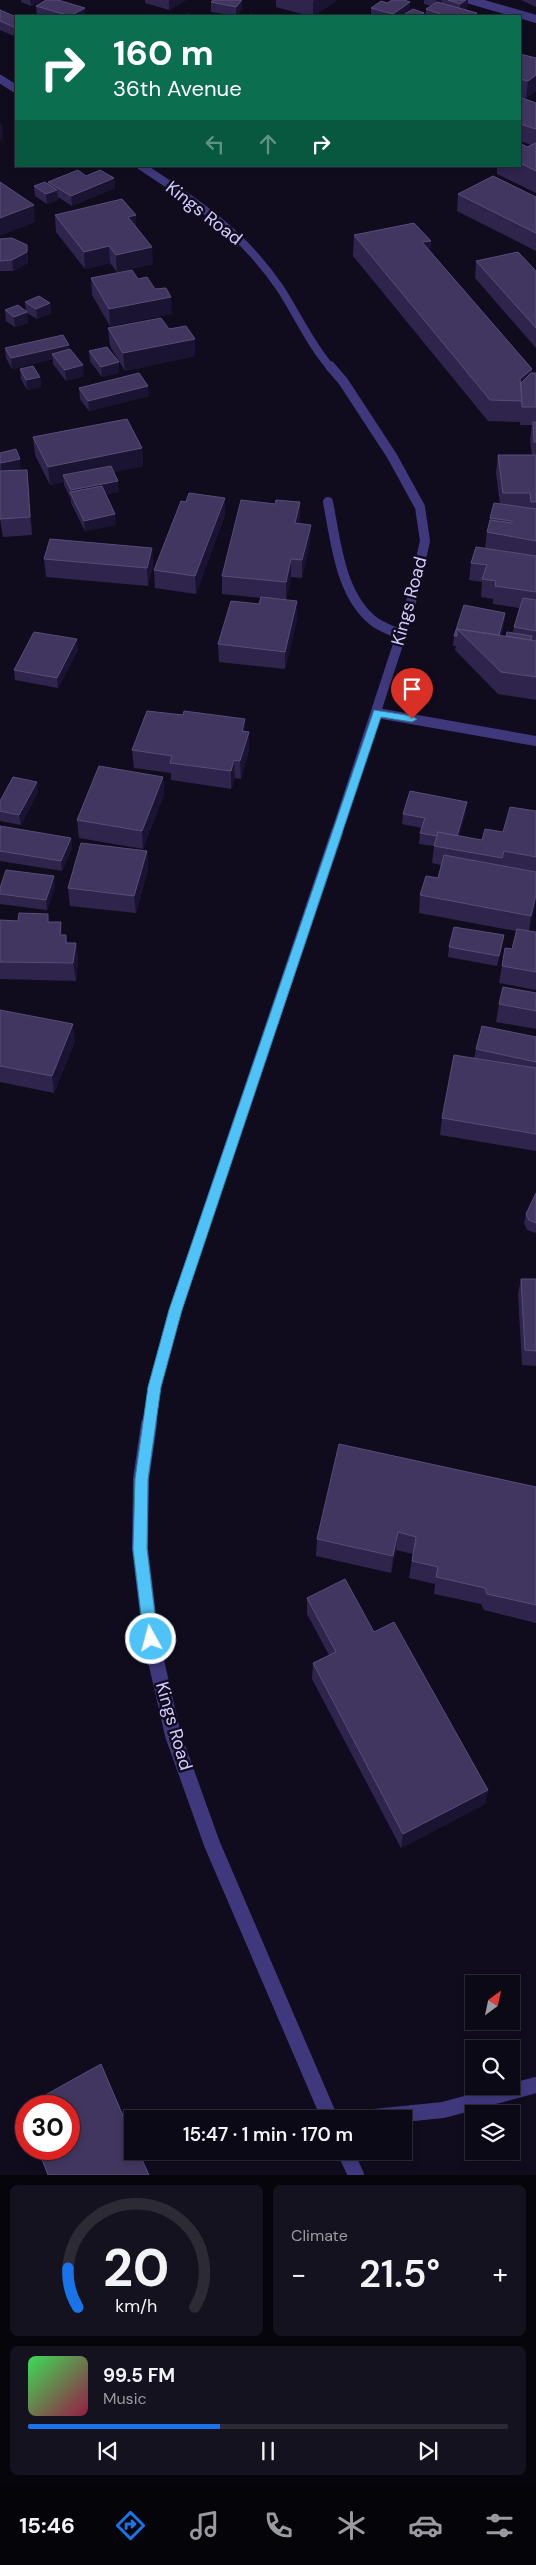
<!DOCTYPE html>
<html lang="en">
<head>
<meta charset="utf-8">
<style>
  :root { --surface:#0c0916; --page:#15121f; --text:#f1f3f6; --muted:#9a9aa1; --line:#2c2a35; --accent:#1a73e8 }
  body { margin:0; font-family:"DM Sans",sans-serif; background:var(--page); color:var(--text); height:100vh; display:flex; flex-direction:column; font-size:19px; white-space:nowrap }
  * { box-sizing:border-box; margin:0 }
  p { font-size:16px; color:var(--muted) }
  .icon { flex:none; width:28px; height:28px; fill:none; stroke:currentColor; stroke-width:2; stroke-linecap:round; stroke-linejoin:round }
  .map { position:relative; height:2175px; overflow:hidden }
  .sheet { display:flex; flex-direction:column; gap:10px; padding:10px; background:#07050c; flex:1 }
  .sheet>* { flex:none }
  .banner { position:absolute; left:15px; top:15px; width:506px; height:152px; border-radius:0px; box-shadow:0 2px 8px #0003,0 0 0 1px var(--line); background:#0b6e4f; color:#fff; overflow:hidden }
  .needle { width:32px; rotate:33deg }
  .controls { position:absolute; left:465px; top:1975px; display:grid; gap:10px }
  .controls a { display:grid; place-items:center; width:55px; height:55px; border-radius:0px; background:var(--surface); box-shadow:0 2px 8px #0003,0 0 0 1px var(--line); font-size:25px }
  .speed { position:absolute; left:15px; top:2095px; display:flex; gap:10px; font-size:25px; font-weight:700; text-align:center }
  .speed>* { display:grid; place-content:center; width:65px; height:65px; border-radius:50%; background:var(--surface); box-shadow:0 2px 8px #0003,0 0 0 1px var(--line); line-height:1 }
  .speed .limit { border:8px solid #d22; background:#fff; color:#111 }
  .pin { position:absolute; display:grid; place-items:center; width:42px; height:42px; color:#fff; margin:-51px -21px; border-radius:50% 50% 50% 0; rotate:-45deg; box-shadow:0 0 5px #0007 }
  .pin .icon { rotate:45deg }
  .me { position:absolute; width:55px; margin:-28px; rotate:353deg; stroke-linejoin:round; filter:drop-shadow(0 0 4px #0008) }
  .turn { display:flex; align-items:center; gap:18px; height:105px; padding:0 15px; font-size:22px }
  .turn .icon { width:65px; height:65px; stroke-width:2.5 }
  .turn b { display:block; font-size:35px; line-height:42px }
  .lanes { display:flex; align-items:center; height:48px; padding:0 15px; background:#0003; justify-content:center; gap:25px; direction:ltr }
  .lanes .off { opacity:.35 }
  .big { font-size:38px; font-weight:600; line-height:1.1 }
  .sheet .card { flex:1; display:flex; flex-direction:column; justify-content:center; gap:8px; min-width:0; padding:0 18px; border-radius:8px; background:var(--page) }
  .sheet .dial { align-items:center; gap:0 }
  .dial svg { height:130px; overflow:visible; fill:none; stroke:var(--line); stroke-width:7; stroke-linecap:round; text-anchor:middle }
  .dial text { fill:var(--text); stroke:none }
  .song { display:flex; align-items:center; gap:15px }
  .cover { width:60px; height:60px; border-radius:8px; background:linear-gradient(135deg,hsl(130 70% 55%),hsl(340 70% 35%)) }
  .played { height:5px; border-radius:2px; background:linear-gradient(90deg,var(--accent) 40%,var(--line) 40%) }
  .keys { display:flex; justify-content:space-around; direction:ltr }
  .heat { display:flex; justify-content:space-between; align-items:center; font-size:28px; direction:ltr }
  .sheet .tiles { flex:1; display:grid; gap:10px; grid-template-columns:1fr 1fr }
  .card:last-child { grid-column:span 2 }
  .trip { position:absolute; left:124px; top:2110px; width:288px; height:50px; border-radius:0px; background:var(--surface); box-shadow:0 2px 8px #0003,0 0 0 1px var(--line); font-weight:600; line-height:50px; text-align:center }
  .tab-bar { display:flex; height:80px; justify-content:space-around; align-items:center; background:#050409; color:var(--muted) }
  .tab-bar .icon { width:35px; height:35px }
  .tab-bar .on { color:var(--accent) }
  .tab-bar b { font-size:22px; color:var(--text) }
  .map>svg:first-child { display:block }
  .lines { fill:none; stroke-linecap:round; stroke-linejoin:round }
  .service-far1 { stroke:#3f387d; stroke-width:10 }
  .service { stroke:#3f387d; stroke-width:16 }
  .minor-far3 { stroke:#3f387d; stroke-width:8 }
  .minor-far2 { stroke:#3f387d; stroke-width:10 }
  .minor-far1 { stroke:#3f387d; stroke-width:12 }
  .minor { stroke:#3f387d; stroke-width:16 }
  .wall { fill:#2f244c }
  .shaded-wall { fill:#1b1332 }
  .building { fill:#41365f; stroke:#584d78 }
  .route { fill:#4fc3f7; stroke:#337fa1 }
  .labels { text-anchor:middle; stroke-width:5; stroke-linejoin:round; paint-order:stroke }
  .street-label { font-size:18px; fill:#d3cafe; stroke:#100c1e }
</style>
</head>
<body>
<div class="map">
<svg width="536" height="2175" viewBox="0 0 536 2175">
  <rect width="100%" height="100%" fill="#100c1e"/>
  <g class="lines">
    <path class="service-far1" d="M328,502C336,542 340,597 376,623C384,628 393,631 401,635"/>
    <path class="service" d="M354,2119L443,2110L536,2085"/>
    <path class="minor-far3" d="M470,0L536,19
      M0,79L16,89
      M141,166C196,202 242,232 280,288C297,314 310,344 331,368"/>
    <path class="minor-far2" d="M330,366L343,381L392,456L420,507L425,541L409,611L336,833
      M377,713L536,741"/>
    <path class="minor-far1" d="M149,1425L154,1387L175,1310L337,832"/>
    <path class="minor" d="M149,1424L141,1479L140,1549L151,1639L173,1735L212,1844L330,2119
      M345,2151L356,2175"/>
  </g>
  <path class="wall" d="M21,0H41V1L31,6L21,2Z
    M145,0H186L169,10L145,3Z
    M242,0V9L236,16L211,12V2Z
    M276,0H337L314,16H309L276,7Z
    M424,0H468L467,8L465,9L477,16H425L426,9L431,6L424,4Z
    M521,0H536V7Z
    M410,2L409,11L424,13L423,16H371V8L387,3Z
    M36,6L85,16H40L37,15Z
    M0,10L16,17V37L0,30Z
    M520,54L536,58V91L526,98L520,96V97L536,103V193L497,174V166H520V143L527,147L531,145L520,141Z
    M86,176L114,178L115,188L72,206L58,197V200L47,204L35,196L34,186L48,184V182Z
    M458,194L536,197V251L457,211Z
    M55,215H136V227L153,264L117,272L110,263L85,269L56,232Z
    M354,235L431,241L430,251L532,369L531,373H536V700L498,694L455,650L456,646H453L454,636L464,605L505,613L504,623L501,635L506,636L513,633L514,627L519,608L493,604V599L481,597L482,582L469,580L471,563L485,548L487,532L490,518L500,504L496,473L498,455H532L530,440L532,425H520V421V422L488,421L353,256Z
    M0,239L28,255V263L13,271H0Z
    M476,261L536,271V348L475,278Z
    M91,278L138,279L172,314L110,326L92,295Z
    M25,302L50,303L51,313L37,319L27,313L28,323L15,327L6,321L5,310L26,312Z
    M108,328L195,356L125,371L110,346Z
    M5,348L70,349L84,376L66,381L53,364V359L12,369L6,358Z
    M89,351L119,373L102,377L90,361Z
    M20,369L40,377L41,387L27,390L21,379Z
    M79,388L149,396L89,411L80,399Z
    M33,437L142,448L143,466L114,472L119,492L106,494L116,525L85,531L71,503V499L64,485V482L50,485L35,455Z
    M0,453L21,470L29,487L32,535L3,537L0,519L1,471L0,469Z
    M186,502L225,515L196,594L155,588L154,570Z
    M300,502V520L299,524L310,543L302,578L291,577L286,600L297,619L285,669L219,662L218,644L259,604L261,598L222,594V576L275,504Z
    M152,548L153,566L148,586L46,577L44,559Z
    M78,650L58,688L15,680L14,670Z
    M245,731L249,732V750L241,779L235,778L231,789L171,780V773L134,768L132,750Z
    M163,777L164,794L143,849L79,838L77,820Z
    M38,792L21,825L0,821V801Z
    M536,811V901L529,931L536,932V990L499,983L502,966L512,949L516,931L419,913L420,895L438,878L441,865L432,863L434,846L419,844L420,833L422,828L402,824L403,814L466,812L459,836L482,840L503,832Z
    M0,826L71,838L72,848L62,871L0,861Z
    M147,851L148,869L136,913L70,906L68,888Z
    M55,886L47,910L0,904V888Z
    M0,920L49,922L63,935H66L67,943H76L78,961L76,981L0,979Z
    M504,935L502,946L497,966L448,957L449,947Z
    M536,993V1029L496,1022L499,1004Z
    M0,1010L75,1041L54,1093L0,1082Z
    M536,1037V1151L440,1135L442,1118L474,1058L476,1049Z
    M536,1193V1233L527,1230L524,1223L526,1214Z
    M521,1279H536V1366L522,1365L518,1294Z
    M536,1487V1623L484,1610L481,1604L434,1594L435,1584L409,1578L413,1554L396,1550L391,1573L316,1556L317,1539Z
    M307,1598L374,1632L488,1790L485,1804L401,1848L312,1679L313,1663L329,1655L307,1614Z"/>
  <path class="shaded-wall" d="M30,0H41V1L31,6Z
    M170,0H186L169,10V1Z
    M242,0V9L236,16V7Z
    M315,0H337L314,16H313V1Z
    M436,0H442V3L436,7Z
    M466,0H468L467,8L460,13V4Z
    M410,2L409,11L402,16H393V14Z
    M85,8V16H71Z
    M536,75V91L526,98L528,81Z
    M521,84L520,98V85Z
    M2,123L3,140L0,141V124Z
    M114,178L115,188L72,206L71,196Z
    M57,190L58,200L47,204L46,194Z
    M34,205L35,222L0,236V218Z
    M136,215V232L128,217Z
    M431,241L429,262L422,242Z
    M27,245L28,263L13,271L12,260Z
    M109,246L110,263L85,269L84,252Z
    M152,247L153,264L117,272L116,255Z
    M171,297L172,314L110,326L109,309Z
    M50,303L51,313L37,319L36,309Z
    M27,312L28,323L15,327L14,317Z
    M195,339V356L125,371L123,353Z
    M69,345L70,355L52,354L53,359L12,369L11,358Z
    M119,362V373L102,377L101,367Z
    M83,365L84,376L66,381L65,370Z
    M532,369L529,391L521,398L520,379Z
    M40,377L41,387L27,390L26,380Z
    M148,386L149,396L89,411L88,401Z
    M142,448L143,466L66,482L63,475L64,482L50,485L48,467Z
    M20,459L21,470L2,474L1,463Z
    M27,470L29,487L32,535L30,517Z
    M118,481L119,492L74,500L71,494V490Z
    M225,498V515L196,594L195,576Z
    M300,502V520L295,541V523Z
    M115,514L116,525L85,531L84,521Z
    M311,525L310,543L302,578V560Z
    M152,548L153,566L148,586L147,568Z
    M291,559V577L286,600V582Z
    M297,601V619L285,669V652Z
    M505,613L504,623L495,653L496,643Z
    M77,639L78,650L58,688L57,678Z
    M245,719L246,736L242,731Z
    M249,732V750L241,779L240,761Z
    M234,760L235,778L231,789V771Z
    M163,777L164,794L143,849L142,831Z
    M37,782L38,792L21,825L19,815Z
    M467,802L466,812L455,850L456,840Z
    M71,838L72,848L62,871L61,861Z
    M147,851L148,869L136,913L134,896Z
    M54,876L55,886L47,910L46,900Z
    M536,895V901L528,934L531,916Z
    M61,922L63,939L60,935Z
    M504,935L502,946L497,966L499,956Z
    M76,943L78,961L76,981L73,963Z
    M73,1024L75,1041L54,1093L52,1076Z
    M398,1532L396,1550L391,1573L393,1556Z
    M488,1790L485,1804L401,1848L403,1834Z"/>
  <path class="building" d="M46,0H58L85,8L70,16L36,6Z
    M213,0H242L236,7L211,2Z
    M392,0H404L410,2L393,14L371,8L381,1L387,3Z
    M448,0H466L460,4Z
    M437,2L477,13L471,16H446L426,9Z
    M413,9L424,13L418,16H402Z
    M0,10L16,17V28L0,21Z
    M187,14L194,16H184Z
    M251,14L257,16H248Z
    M520,54L536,58V75L528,81L520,79Z
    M520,97L536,103V129L520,124Z
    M520,143L527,147L536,143V171L520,163Z
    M78,170L86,176L100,170L114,178L71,196L48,182Z
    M493,176L536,197V233L458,194Z
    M0,182L34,205L0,218Z
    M45,182L57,190L46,194L34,186Z
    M122,199L136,215L128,217L152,247L116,255L109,246L84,252L55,215Z
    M414,223L431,241L422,242L532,369L520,379L522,401L490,400L354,235Z
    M12,238L27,245V252L12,260L0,261V239Z
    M518,252L536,271V328L476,261Z
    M132,270L138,279L147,277L155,289L166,288L171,297L109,309L91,278Z
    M39,296L50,303L36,309L25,302Z
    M18,305L27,312L14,317L5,310Z
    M161,318L169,329L186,326L195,339L123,353L108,328Z
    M63,335L69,345L11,358L5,348Z
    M107,347L119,362L101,367L89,351Z
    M70,349L83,365L65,370L52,354Z
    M33,366L40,377L26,380L20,369Z
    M139,373L148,386L88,401L79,388Z
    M531,373H536V407H522L521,383Z
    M127,419L142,448L48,467L33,437Z
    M533,422H536V442H534Z
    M16,449L20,459L1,463L0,462V453Z
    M498,455H536V502H531L530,493H503Z
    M111,466L118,481L71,490L63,475Z
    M27,470L30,517L0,519V471Z
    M102,486L115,514L84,521L70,492Z
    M189,493L225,498L195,576L154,570L181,501L186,502Z
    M241,500L275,504L276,500L300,502L295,523L311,525L302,560L291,559L286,582L222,576Z
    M494,503L536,509V541L487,532L490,520L512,523V521L490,518Z
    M50,539L152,548L147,568L44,559Z
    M476,547L536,556V592L495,586L496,581L482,579L487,565L471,563Z
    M261,597L297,601L285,652L218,644L231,601L259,604Z
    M523,598L536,600V631L514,627Z
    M464,605L505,613L499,635L457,629V636H454Z
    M457,629L536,641V677L501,672Z
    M34,632L77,639L57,678L14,670Z
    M507,632L532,636L531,640L506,636Z
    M147,711L183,715L184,711L245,719L242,731L249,732L240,761L234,760L231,771L170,763L172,756L132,750Z
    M99,766L163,777L142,831L77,820Z
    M13,777L37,782L19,815L0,811V801Z
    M410,791L467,802L457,836L438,832L437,836L420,833L425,818L403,814Z
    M510,807L536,811V857L504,851L502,858L434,846L438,832L482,840L485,829L503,832Z
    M0,826L71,838L61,861L0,851V831L1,829Z
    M81,843L147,851L134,896L68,888Z
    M444,855L536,872V895L531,916L420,895L426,876L438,878Z
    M6,870L54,876L46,900L0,894V888Z
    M19,913L48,914V922H61L60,935H66V943H76L73,963L0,962V920L18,921Z
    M454,927L504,935L499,956L449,947Z
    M517,929L536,932V972L502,966L505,948L512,949Z
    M503,987L536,993V1011L499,1004Z
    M0,1010L73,1024L52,1076L0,1066Z
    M482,1026L536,1037V1062L476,1049Z
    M454,1055L536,1068V1134L442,1118Z
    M536,1193V1223L529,1220L526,1214Z
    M521,1279H536V1351L525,1350Z
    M339,1444L536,1487V1605L487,1594L485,1588L436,1577L438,1567L412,1561L416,1537L398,1532L393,1556L317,1539Z
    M345,1579L374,1632L394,1622L488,1790L403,1834L313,1663L336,1652L307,1598Z
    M101,2064L132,2137V2151H138L149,2175H48L38,2149H69V2106H26V2120L22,2108Z"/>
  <path class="route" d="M374,710L412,716L417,719L412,722L381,717L182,1310L161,1387L148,1479L147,1549L158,1639L156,1643L151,1645L146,1643L144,1639L133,1549L135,1479L148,1387L169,1310Z"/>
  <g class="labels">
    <g class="street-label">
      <text transform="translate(204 213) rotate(38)" y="6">Kings Road</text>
      <text transform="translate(409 601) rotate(-75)" y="6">Kings Road</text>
      <text transform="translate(174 1726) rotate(74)" y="6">Kings Road</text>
    </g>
  </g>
</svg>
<div class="controls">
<a><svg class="needle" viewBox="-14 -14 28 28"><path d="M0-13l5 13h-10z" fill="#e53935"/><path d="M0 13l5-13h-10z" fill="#9a9aa1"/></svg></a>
<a><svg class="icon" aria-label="search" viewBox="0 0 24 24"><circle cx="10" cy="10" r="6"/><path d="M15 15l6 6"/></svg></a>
<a><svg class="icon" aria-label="layers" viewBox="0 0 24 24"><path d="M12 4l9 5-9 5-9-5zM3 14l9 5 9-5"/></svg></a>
</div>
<div class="speed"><div class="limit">30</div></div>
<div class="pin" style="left:412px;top:719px;background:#d93025"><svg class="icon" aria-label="arrive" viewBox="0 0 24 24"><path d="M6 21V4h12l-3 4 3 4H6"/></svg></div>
<svg class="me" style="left:151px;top:1639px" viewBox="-20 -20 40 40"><circle r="17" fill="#4fc3f7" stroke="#fff" stroke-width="3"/><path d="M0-11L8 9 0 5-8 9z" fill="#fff"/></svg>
<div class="trip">15:47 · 1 min · 170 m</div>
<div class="banner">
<div class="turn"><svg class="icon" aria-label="right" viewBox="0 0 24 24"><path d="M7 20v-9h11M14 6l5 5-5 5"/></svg><div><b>160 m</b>36th Avenue</div></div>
<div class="lanes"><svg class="icon off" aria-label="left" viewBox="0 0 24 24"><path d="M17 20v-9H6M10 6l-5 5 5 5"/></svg><svg class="icon off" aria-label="ahead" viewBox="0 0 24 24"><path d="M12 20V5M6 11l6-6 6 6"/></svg><svg class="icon" aria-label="right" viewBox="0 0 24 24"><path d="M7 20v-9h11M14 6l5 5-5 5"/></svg></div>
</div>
</div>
<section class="sheet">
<div class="tiles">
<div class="card dial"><svg viewBox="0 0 100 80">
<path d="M14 69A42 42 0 1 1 86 69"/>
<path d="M14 69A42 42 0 0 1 8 45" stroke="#1a73e8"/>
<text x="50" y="56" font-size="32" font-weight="700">20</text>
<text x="50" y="72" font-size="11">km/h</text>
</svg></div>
<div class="card"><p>Climate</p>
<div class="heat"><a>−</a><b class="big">21.5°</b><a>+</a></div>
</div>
<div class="card">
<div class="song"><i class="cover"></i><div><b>99.5 FM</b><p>Music</p></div></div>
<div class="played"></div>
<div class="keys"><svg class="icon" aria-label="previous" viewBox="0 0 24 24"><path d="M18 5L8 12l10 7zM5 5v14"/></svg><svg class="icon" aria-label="pause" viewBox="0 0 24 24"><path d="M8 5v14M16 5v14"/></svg><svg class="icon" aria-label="next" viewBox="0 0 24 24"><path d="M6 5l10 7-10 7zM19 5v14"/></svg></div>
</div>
</div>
</section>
<nav class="tab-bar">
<b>15:46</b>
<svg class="icon on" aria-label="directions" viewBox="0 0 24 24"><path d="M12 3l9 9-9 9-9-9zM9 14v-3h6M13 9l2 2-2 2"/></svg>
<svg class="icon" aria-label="music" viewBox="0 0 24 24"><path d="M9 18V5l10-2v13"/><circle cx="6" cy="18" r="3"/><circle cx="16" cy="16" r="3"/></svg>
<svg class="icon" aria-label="phone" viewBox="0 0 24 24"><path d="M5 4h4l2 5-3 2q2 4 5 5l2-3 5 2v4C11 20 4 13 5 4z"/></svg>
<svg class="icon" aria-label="climate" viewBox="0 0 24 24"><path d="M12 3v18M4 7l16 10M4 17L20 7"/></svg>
<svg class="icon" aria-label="car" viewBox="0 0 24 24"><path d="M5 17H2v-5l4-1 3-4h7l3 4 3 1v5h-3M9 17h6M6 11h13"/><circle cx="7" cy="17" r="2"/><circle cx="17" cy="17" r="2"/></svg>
<svg class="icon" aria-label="filters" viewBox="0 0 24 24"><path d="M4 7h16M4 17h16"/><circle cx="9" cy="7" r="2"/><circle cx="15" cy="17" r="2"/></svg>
</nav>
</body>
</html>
